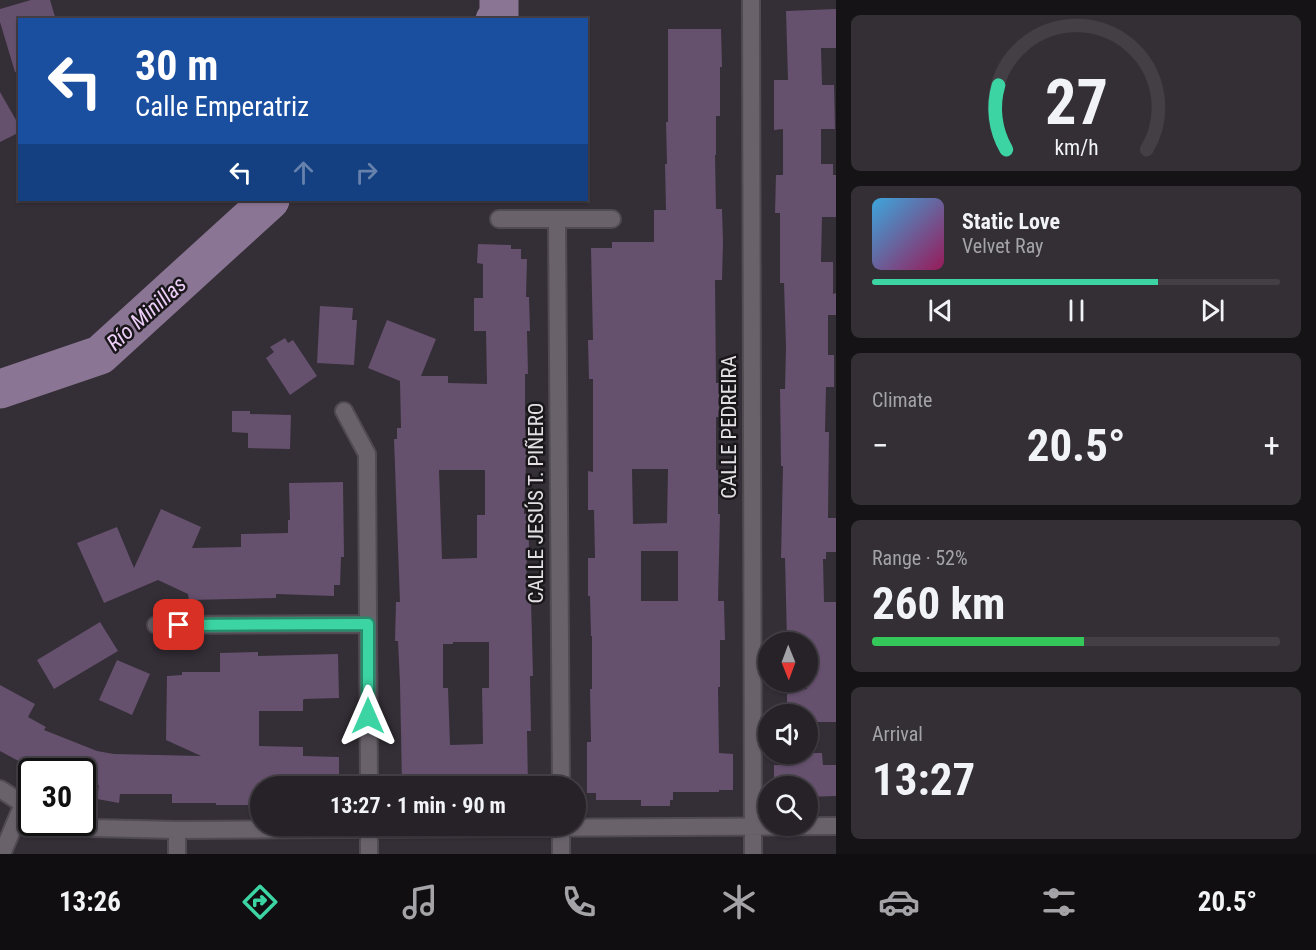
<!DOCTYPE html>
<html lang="en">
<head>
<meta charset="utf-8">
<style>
  :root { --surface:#272228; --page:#332f34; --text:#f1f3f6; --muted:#a4a4a8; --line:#433f45; --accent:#3dd4a3 }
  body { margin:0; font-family:"Roboto Condensed",sans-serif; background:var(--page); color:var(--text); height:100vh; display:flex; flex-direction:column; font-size:22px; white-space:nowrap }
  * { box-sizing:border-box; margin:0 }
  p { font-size:20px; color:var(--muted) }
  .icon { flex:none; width:33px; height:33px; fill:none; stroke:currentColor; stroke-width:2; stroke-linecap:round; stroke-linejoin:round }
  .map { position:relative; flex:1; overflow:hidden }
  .details { display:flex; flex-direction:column; gap:15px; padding:15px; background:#151316; width:480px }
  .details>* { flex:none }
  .hud { position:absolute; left:18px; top:18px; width:570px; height:183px; border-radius:0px; box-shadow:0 2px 4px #0004,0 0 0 2px var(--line); background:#1a4fa0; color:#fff; overflow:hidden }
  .needle { width:39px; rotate:179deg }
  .buttons { position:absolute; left:758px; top:632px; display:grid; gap:12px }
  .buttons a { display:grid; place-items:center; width:60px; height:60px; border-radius:50%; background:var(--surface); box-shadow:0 2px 4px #0004,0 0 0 2px var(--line); font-size:30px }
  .speed { position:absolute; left:18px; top:758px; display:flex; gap:12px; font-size:30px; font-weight:700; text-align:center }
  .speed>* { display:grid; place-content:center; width:78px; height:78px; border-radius:50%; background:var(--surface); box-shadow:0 2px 4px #0004,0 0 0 2px var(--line); line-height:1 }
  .speed .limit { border:3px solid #111; border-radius:9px; background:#fff; color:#111 }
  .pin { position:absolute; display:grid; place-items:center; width:51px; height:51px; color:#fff; margin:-26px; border-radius:12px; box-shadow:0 3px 9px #0006 }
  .me { position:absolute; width:66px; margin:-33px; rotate:0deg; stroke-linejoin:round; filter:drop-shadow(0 0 4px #0008) }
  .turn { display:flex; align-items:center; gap:21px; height:126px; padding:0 18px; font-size:27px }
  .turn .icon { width:78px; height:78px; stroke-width:2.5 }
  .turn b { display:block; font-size:42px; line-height:51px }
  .lanes { display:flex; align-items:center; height:57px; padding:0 18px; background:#0003; justify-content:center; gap:30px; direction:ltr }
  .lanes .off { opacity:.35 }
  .big { font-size:45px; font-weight:700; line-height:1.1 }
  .details .widget { flex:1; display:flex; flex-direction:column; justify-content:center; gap:9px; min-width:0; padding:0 21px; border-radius:9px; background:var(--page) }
  .details .dial { align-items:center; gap:0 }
  .dial svg { height:156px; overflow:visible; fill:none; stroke:var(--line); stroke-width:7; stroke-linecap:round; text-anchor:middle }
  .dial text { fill:var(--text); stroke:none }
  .song { display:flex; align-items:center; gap:18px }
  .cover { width:72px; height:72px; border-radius:9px; background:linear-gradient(135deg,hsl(200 70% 55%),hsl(330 70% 35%)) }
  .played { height:6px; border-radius:3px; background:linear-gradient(90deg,var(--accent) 70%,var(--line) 70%) }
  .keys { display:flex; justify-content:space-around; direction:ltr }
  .heat { display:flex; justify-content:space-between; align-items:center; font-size:33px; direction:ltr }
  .charge { height:9px; border-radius:4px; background:linear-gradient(90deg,#34c759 52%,var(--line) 0) }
  .trip { position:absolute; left:250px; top:776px; width:336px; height:60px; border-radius:30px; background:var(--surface); box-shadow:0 2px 4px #0004,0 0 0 2px var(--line); font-weight:700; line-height:60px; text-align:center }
  .tab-bar { display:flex; height:96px; justify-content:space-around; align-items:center; background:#100e10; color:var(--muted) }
  .tab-bar .icon { width:42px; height:42px }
  .tab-bar .current { color:var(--accent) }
  .tab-bar b { font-size:27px; color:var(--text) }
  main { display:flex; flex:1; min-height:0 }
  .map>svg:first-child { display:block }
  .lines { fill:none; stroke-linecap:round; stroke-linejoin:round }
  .river { stroke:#8b7594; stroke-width:39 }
  .building { fill:#65506d; fill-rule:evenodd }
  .minor-casing { stroke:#504a51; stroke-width:20 }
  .minor { stroke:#69626b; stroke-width:16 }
  .route-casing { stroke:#288a6a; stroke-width:15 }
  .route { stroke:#3dd4a3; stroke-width:10 }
  .labels { text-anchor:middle; stroke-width:5; stroke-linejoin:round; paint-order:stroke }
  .street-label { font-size:21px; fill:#e3dfe4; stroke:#1a171b }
  .water-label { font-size:22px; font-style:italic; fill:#edcef8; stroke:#1a171b }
</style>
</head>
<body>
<main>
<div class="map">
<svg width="836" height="854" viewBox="0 0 836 854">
  <rect width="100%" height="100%" fill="#342e36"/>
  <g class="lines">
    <path class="river" d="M495,20L499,16V0
      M0,389L100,355L270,200"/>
  </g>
  <path class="building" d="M31,0H50L56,20H20V72H15L0,22V9Z
    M836,9V48H821L822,85H834L835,129H821V164H833V175H836V217H822L821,262H833V294L836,293V315H828V355H834V387H826L825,432H829L828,518H836V552H826V559H823L824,602H836V722H807V714H787V690L807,689V642H787L785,558H781L783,466H781L780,389H785L786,347L784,283H780V213H775L776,175H783V129L774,130V80H788L786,11Z
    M668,29H721L722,67H720V116H716V155H715L716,209H722L723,242L722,280H715L716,383H719V417H716V470H718V514H720L718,601H724L725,640H720V687H718L719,753L733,754V790H719V792H673V800H670V806H641V800H596V793H587V742H591L590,689H592V636H591L590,596H588V558H595L594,510H588V471L593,472V379H589L588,340H593L591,248H612V242H654V210H666L665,164H667L666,122H668ZM632,469H668L667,523L633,524ZM641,551H678V601H641Z
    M0,92L20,127V132L0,142Z
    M478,244L511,245V249H521V259H527L526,297H529L530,331H527L528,374H525V428H530V463H526L524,514H528L529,549H527L526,600H531L533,676H530L531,731H527L528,786H402L400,683L398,641H395L396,602H400L394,439H397V428H401L400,381L368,368L387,320L436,339L421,376H448V383L487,384L486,331H474V298H483V264L477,263ZM439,470H485V515H477V558L442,559ZM453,642H489V688H482L483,744L450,745L448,688H443V644H453Z
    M320,306L353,308L352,320H357L354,365L317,363Z
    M285,338L288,343L293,340L317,376L290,395L266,358L274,352L270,347Z
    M232,411H250V414L291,415L290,449L248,448V433L232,432Z
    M343,482L344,557H341L340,585H334V596L276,594V598L189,600L188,594L158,580L104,603L77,543L117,527L134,568L161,509L201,527L192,548L241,547V534L288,533V520H290L289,483Z
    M100,622L118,651L54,689L37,660Z
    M258,652V656L338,654L339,698L304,699L303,700V711H259V746L303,747V756L339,757V786H261V788H259V805H216V803H172V794H120L119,803L97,799L99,785L82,782V771H37L0,751V685L35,704L28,717L46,727L44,730L97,751L114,754L201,756L166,740L167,676L182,675V672H220V653Z
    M117,660L150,674L132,715L99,700Z
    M782,753H822L823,765H836V796L807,797V786H774V765H782Z"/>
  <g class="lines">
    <g class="minor-casing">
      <path id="minor" d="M751,0L753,854
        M499,219H612
        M557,219L561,786
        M344,411L367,454L369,786
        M156,625L368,624
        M0,789L23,804L32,807
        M75,822L93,828L177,830L836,826
        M369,825V854
        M561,825V854
        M177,830V854
        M2,854L23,804"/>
    </g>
    <use href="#minor" class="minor"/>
  </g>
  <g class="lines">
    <g class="route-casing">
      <path id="route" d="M179,625L368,624V716"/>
    </g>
    <use href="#route" class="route"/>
  </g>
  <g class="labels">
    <g class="street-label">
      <text transform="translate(729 427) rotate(-90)" y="7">CALLE PEDREIRA</text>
      <text transform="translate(536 503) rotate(-90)" y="7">CALLE JESÚS T. PIÑERO</text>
    </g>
    <g class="water-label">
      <text transform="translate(146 313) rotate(-42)" y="8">Río Minillas</text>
    </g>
  </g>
</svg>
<div class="buttons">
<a><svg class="needle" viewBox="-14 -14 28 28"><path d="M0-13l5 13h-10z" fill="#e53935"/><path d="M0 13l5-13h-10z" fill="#a4a4a8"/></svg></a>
<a><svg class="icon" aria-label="sound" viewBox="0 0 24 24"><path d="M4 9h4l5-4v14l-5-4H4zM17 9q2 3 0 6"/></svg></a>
<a><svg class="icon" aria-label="search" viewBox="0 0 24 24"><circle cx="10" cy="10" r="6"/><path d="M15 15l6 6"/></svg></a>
</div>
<div class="speed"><div class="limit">30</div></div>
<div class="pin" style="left:179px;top:625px;background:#d93025"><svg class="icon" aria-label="arrive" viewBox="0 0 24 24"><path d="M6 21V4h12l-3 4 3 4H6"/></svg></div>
<svg class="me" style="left:368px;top:716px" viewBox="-20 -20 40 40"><path d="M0-17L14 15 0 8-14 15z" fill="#3dd4a3" stroke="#fff" stroke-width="4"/></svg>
<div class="trip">13:27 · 1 min · 90 m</div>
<div class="hud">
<div class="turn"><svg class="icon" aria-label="left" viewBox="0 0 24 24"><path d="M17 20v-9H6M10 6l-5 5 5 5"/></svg><div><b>30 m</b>Calle Emperatriz</div></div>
<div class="lanes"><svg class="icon" aria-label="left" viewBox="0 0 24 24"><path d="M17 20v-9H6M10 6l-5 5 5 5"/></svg><svg class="icon off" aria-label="ahead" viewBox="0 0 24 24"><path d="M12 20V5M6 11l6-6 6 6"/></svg><svg class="icon off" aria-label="right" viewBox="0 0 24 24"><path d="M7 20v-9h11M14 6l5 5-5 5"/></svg></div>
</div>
</div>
<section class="details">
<div class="widget dial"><svg viewBox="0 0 100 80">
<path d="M14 69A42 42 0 1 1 86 69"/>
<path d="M14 69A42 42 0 0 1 10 36" stroke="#3dd4a3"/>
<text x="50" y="56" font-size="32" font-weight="700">27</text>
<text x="50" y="72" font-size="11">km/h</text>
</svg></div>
<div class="widget">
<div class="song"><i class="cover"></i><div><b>Static Love</b><p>Velvet Ray</p></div></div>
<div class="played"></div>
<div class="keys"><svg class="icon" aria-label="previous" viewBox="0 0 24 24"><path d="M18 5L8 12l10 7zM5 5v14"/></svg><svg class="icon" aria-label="pause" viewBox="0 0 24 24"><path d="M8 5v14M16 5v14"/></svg><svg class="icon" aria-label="next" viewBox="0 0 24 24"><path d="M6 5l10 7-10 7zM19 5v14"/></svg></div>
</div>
<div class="widget"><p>Climate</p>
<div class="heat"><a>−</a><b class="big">20.5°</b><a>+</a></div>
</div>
<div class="widget"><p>Range · 52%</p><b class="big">260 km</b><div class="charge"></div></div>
<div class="widget"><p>Arrival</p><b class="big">13:27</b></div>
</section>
</main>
<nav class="tab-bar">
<b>13:26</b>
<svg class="icon current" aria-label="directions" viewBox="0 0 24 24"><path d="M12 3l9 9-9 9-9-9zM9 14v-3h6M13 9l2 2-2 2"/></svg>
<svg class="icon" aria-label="music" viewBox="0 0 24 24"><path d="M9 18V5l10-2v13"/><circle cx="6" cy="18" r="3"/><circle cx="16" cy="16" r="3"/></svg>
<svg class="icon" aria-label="phone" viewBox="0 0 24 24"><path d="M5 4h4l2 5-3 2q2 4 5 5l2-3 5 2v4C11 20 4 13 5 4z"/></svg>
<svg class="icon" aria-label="climate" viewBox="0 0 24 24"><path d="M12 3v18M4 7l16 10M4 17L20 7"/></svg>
<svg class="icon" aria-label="car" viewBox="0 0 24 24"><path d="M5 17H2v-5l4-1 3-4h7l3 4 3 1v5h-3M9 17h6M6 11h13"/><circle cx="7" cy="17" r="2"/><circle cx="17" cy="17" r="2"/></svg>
<svg class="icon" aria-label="filters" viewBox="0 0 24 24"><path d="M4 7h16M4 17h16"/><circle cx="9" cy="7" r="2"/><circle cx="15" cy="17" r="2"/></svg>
<b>20.5°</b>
</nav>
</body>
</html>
